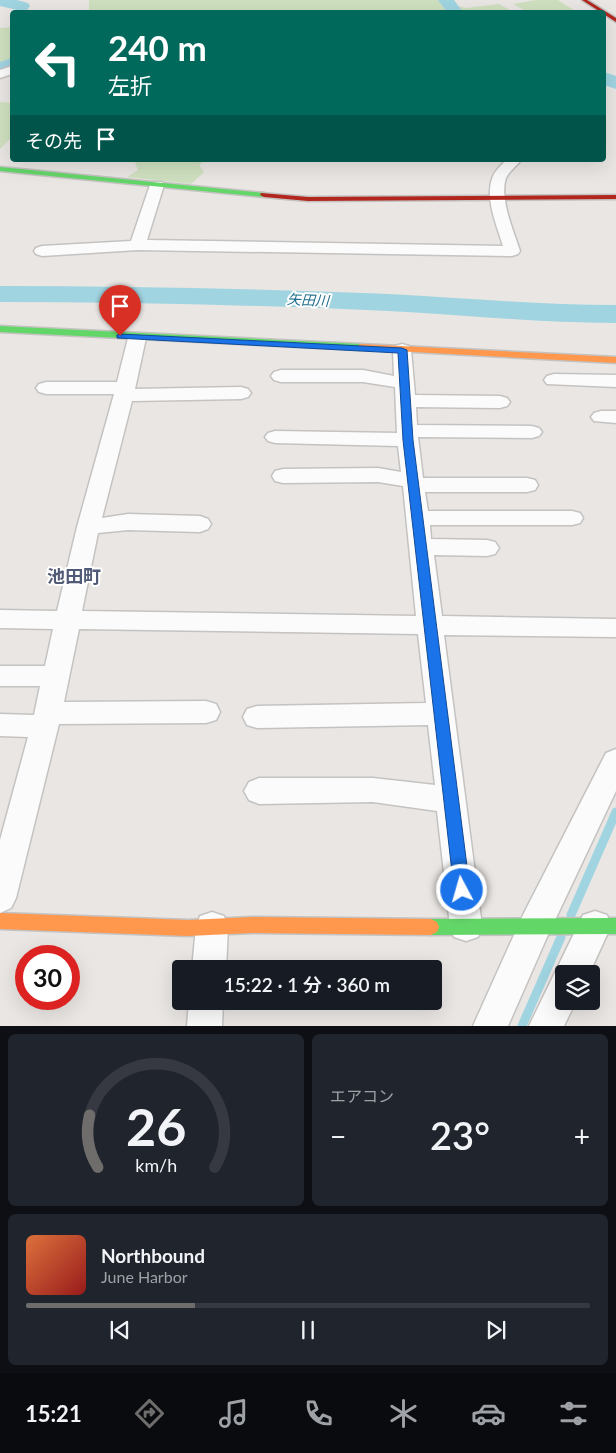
<!DOCTYPE html>
<html lang="ja">
<head>
<meta charset="utf-8">
<style>
  :root { --surface:#171b24; --page:#20242c; --text:#f1f3f6; --muted:#9ea1a6; --line:#363941; --accent:#6e6d6c }
  body { margin:0; font-family:Lato,"Noto Sans JP",sans-serif; background:var(--page); color:var(--text); height:100vh; display:flex; flex-direction:column; font-size:19px; white-space:nowrap }
  * { box-sizing:border-box; margin:0 }
  p { font-size:16px; color:var(--muted) }
  .icon { flex:none; width:28px; height:28px; fill:none; stroke:currentColor; stroke-width:2; stroke-linecap:round; stroke-linejoin:round }
  .map { position:relative; height:1026px; overflow:hidden }
  .sheet { display:flex; flex-direction:column; gap:8px; padding:8px; background:#0d0f14; flex:1 }
  .sheet>* { flex:none }
  .banner { position:absolute; left:10px; top:10px; width:596px; height:152px; border-radius:5px; box-shadow:0 5px 20px #0002; background:#00695c; color:#fff; overflow:hidden }
  .controls { position:absolute; left:555px; top:965px; display:grid; gap:10px }
  .controls a { display:grid; place-items:center; width:45px; height:45px; border-radius:5px; background:var(--surface); box-shadow:0 5px 20px #0002; font-size:25px }
  .speed { position:absolute; left:15px; top:945px; display:flex; gap:10px; font-size:25px; font-weight:700; text-align:center }
  .speed>* { display:grid; place-content:center; width:65px; height:65px; border-radius:50%; background:var(--surface); box-shadow:0 5px 20px #0002; line-height:1 }
  .speed .limit { border:8px solid #d22; background:#fff; color:#111 }
  .pin { position:absolute; display:grid; place-items:center; width:42px; height:42px; color:#fff; margin:-51px -21px; border-radius:50% 50% 50% 0; rotate:-45deg; box-shadow:0 0 5px #0007 }
  .pin .icon { rotate:45deg }
  .me { position:absolute; width:55px; margin:-28px; rotate:354deg; stroke-linejoin:round; filter:drop-shadow(0 0 4px #0008) }
  .turn { display:flex; align-items:center; gap:18px; height:105px; padding:0 15px; font-size:22px }
  .turn .icon { width:65px; height:65px; stroke-width:2.5 }
  .turn b { display:block; font-size:35px; line-height:42px }
  .then { display:flex; align-items:center; height:48px; padding:0 15px; background:#0003; gap:10px; font-size:19px }
  .big { font-size:38px; font-weight:600; line-height:1.1 }
  .sheet .card { flex:1; display:flex; flex-direction:column; justify-content:center; gap:8px; min-width:0; padding:0 18px; border-radius:8px; background:var(--page) }
  .sheet .dial { align-items:center; gap:0 }
  .dial svg { height:130px; overflow:visible; fill:none; stroke:var(--line); stroke-width:7; stroke-linecap:round; text-anchor:middle }
  .dial text { fill:var(--text); stroke:none }
  .song { display:flex; align-items:center; gap:15px }
  .cover { width:60px; height:60px; border-radius:8px; background:linear-gradient(135deg,hsl(20 70% 55%),hsl(0 70% 35%)) }
  .played { height:5px; border-radius:2px; background:linear-gradient(90deg,var(--accent) 30%,var(--line) 30%) }
  .keys { display:flex; justify-content:space-around; direction:ltr }
  .heat { display:flex; justify-content:space-between; align-items:center; font-size:28px; direction:ltr }
  .sheet .tiles { flex:1; display:grid; gap:8px; grid-template-columns:1fr 1fr }
  .card:last-child { grid-column:span 2 }
  .trip { position:absolute; left:172px; top:960px; width:270px; height:50px; border-radius:5px; background:var(--surface); box-shadow:0 5px 20px #0002; font-weight:600; line-height:50px; text-align:center }
  .tab-bar { display:flex; height:80px; justify-content:space-around; align-items:center; background:#090b0e; color:var(--muted) }
  .tab-bar .icon { width:35px; height:35px }
  .tab-bar .selected { color:var(--accent) }
  .tab-bar b { font-size:22px; color:var(--text) }
  .map>svg:first-child { display:block }
  .green { fill:#cfe0c0 }
  .lines { fill:none; stroke-linecap:round; stroke-linejoin:round }
  .stream-far1 { stroke:#a0d4e1; stroke-width:3 }
  .stream { stroke:#a0d4e1; stroke-width:9 }
  .river { fill:#a0d4e1; fill-rule:evenodd }
  .street-casing { stroke:#c4c3c2; stroke-width:3 }
  .fast-casing { stroke:#c4c3c2; stroke-width:3 }
  .slow-casing { stroke:#c4c3c2; stroke-width:3 }
  .jam-casing { stroke:#c4c3c2; stroke-width:3 }
  .street { fill:#fcfbfb; fill-rule:evenodd }
  .fast { fill:#63d668; fill-rule:evenodd }
  .slow { fill:#ff974d; fill-rule:evenodd }
  .jam { fill:#b3261e; fill-rule:evenodd }
  .route { fill:#1a73e8; stroke:#114b97 }
  .labels { text-anchor:middle; stroke-width:4; stroke-linejoin:round; paint-order:stroke }
  .far-water-label { font-size:14px; font-style:italic; fill:#1e6d8d; stroke:#fff }
  .quarter-label { font-size:18px; font-weight:bold; fill:#515a77; stroke:#fff }
</style>
</head>
<body>
<div class="map">
<svg width="616" height="1026" viewBox="0 0 616 1026">
  <rect width="100%" height="100%" fill="#e9e6e3"/>
  <path class="green" d="M89,0H454L457,6L466,8L499,4L513,12H89Z
    M536,0H558L577,12H527L513,4Z
    M12,27V67L0,72V28Z
    M0,102L12,103V137L0,149Z
    M134,160H206L199,165L204,172L191,184L127,177L138,170Z"/>
  <g class="lines">
    <path class="stream-far1" d="M22,6L26,9"/>
    <path class="stream" d="M571,915L616,812
      M522,1026L561,937"/>
    <path class="river" d="M0,0H17L28,3L30,6L28,9L22,11L0,6Z
      M438,0H454L463,12H447Z
      M12,58V70L0,74V62Z
      M604,72L616,76V89L604,85Z
      M0,286C130,286 259,289 389,294C465,298 540,305 616,305V323C540,323 465,315 389,311C259,305 130,302 0,302Z"/>
    <g class="street-casing">
      <path id="street" d="M12,66V74L0,78V70Z
        M506,160H521C517,166 509,171 506,178C499,198 514,232 520,251L518,254L512,256L138,250L42,256L36,254L34,251L36,248L42,246L131,241L150,185L152,182H162L164,185L147,240L503,246C497,226 485,199 492,179C494,171 501,166 506,160Z
        M137,333L143,334L146,338L135,389L241,387L248,389L251,393L248,397L241,399L132,401L102,518L128,514L200,516L208,519L211,524L208,529L200,532L128,530L98,533L82,611L416,616L403,486L378,482L283,483L275,481L272,476L275,471L283,469L378,468L401,472L398,446L275,443L268,441L265,437L268,433L275,431L397,433L395,387L363,382H281L274,380L271,376L274,372L281,370H363L394,376L393,350L395,346L402,344L409,346L411,350L415,395L500,396L507,398L510,402L507,406L500,408L416,407L417,425L532,426L539,428L542,432L539,436L532,438L418,437L423,478H527L535,480L538,485L535,490L527,492H425L428,511H572L580,513L583,518L580,523L572,525H430L431,539L487,540L495,542L499,548L495,554L487,556L434,555L442,616L616,619V637L444,635L482,926L478,937L466,941L454,937L450,926L437,811L373,802L259,804L249,800L244,791L249,782L259,778H373L435,785L428,725L257,728L247,725L243,717L247,709L257,706L426,703L418,634L79,629L64,702L206,701L216,704L220,712L216,720L206,723L59,724L16,898L11,908L0,913V840L28,737L0,736V714L34,715L40,686H0V666H45L53,629L0,628V610L57,611L77,527L114,394H46L39,392L36,388L39,384L46,382H117L128,338L131,334Z
        M554,374L616,375V387L547,384L544,380L547,376Z
        M601,411H616V423L594,421L591,417L594,413Z
        M616,749V791L547,937L508,1026H473L523,915L606,753Z
        M595,911L607,915L611,926L589,974H564V1001H576L564,1026H529L583,915Z
        M212,912L224,916L228,927L226,969H192L196,927L200,916Z
        M189,1001H223L222,1026H187Z"/>
    </g>
    <g class="fast-casing">
      <path id="fast" d="M0,167L264,193L268,195L264,197L0,171Z
        M0,326L361,344L366,347L361,350L0,332Z
        M616,918V934L431,935L425,932L423,927L425,922L431,919Z"/>
    </g>
    <g class="slow-casing">
      <path id="slow" d="M361,344L616,357V363L358,349V345Z
        M0,913L188,920L252,917L431,919L437,922L439,927L437,932L431,935L252,933L188,936L0,929Z"/>
    </g>
    <g class="jam-casing">
      <path id="jam" d="M582,0H587L616,18V22Z
        M261,193L308,197L616,195V199L308,201L264,197L260,195Z"/>
    </g>
    <use href="#street" class="street"/>
    <use href="#fast" class="fast"/>
    <use href="#slow" class="slow"/>
    <use href="#jam" class="jam"/>
  </g>
  <path class="route" d="M120,334L402,348L407,350L413,440L470,890L468,895L462,897L457,895L454,890L403,440L398,353L117,338V335Z"/>
  <g class="labels">
    <g class="far-water-label">
      <text transform="translate(308 300) rotate(3)" y="5">矢田川</text>
    </g>
    <g class="quarter-label">
      <text x="74" y="583">池田町</text>
    </g>
  </g>
</svg>
<div class="controls">
<a><svg class="icon" aria-label="layers" viewBox="0 0 24 24"><path d="M12 4l9 5-9 5-9-5zM3 14l9 5 9-5"/></svg></a>
</div>
<div class="speed"><div class="limit">30</div></div>
<div class="pin" style="left:120px;top:336px;background:#d93025"><svg class="icon" aria-label="arrive" viewBox="0 0 24 24"><path d="M6 21V4h12l-3 4 3 4H6"/></svg></div>
<svg class="me" style="left:462px;top:890px" viewBox="-20 -20 40 40"><circle r="17" fill="#1a73e8" stroke="#fff" stroke-width="3"/><path d="M0-11L8 9 0 5-8 9z" fill="#fff"/></svg>
<div class="trip">15:22 · 1 分 · 360 m</div>
<div class="banner">
<div class="turn"><svg class="icon" aria-label="left" viewBox="0 0 24 24"><path d="M17 20v-9H6M10 6l-5 5 5 5"/></svg><div><b>240 m</b>左折</div></div>
<div class="then">その先<svg class="icon" aria-label="arrive" viewBox="0 0 24 24"><path d="M6 21V4h12l-3 4 3 4H6"/></svg></div>
</div>
</div>
<section class="sheet">
<div class="tiles">
<div class="card dial"><svg viewBox="0 0 100 80">
<path d="M14 69A42 42 0 1 1 86 69"/>
<path d="M14 69A42 42 0 0 1 9 37" stroke="#6e6d6c"/>
<text x="50" y="56" font-size="32" font-weight="700">26</text>
<text x="50" y="72" font-size="11">km/h</text>
</svg></div>
<div class="card"><p>エアコン</p>
<div class="heat"><a>−</a><b class="big">23°</b><a>+</a></div>
</div>
<div class="card">
<div class="song"><i class="cover"></i><div><b>Northbound</b><p>June Harbor</p></div></div>
<div class="played"></div>
<div class="keys"><svg class="icon" aria-label="previous" viewBox="0 0 24 24"><path d="M18 5L8 12l10 7zM5 5v14"/></svg><svg class="icon" aria-label="pause" viewBox="0 0 24 24"><path d="M8 5v14M16 5v14"/></svg><svg class="icon" aria-label="next" viewBox="0 0 24 24"><path d="M6 5l10 7-10 7zM19 5v14"/></svg></div>
</div>
</div>
</section>
<nav class="tab-bar">
<b>15:21</b>
<svg class="icon selected" aria-label="directions" viewBox="0 0 24 24"><path d="M12 3l9 9-9 9-9-9zM9 14v-3h6M13 9l2 2-2 2"/></svg>
<svg class="icon" aria-label="music" viewBox="0 0 24 24"><path d="M9 18V5l10-2v13"/><circle cx="6" cy="18" r="3"/><circle cx="16" cy="16" r="3"/></svg>
<svg class="icon" aria-label="phone" viewBox="0 0 24 24"><path d="M5 4h4l2 5-3 2q2 4 5 5l2-3 5 2v4C11 20 4 13 5 4z"/></svg>
<svg class="icon" aria-label="climate" viewBox="0 0 24 24"><path d="M12 3v18M4 7l16 10M4 17L20 7"/></svg>
<svg class="icon" aria-label="car" viewBox="0 0 24 24"><path d="M5 17H2v-5l4-1 3-4h7l3 4 3 1v5h-3M9 17h6M6 11h13"/><circle cx="7" cy="17" r="2"/><circle cx="17" cy="17" r="2"/></svg>
<svg class="icon" aria-label="filters" viewBox="0 0 24 24"><path d="M4 7h16M4 17h16"/><circle cx="9" cy="7" r="2"/><circle cx="15" cy="17" r="2"/></svg>
</nav>
</body>
</html>
